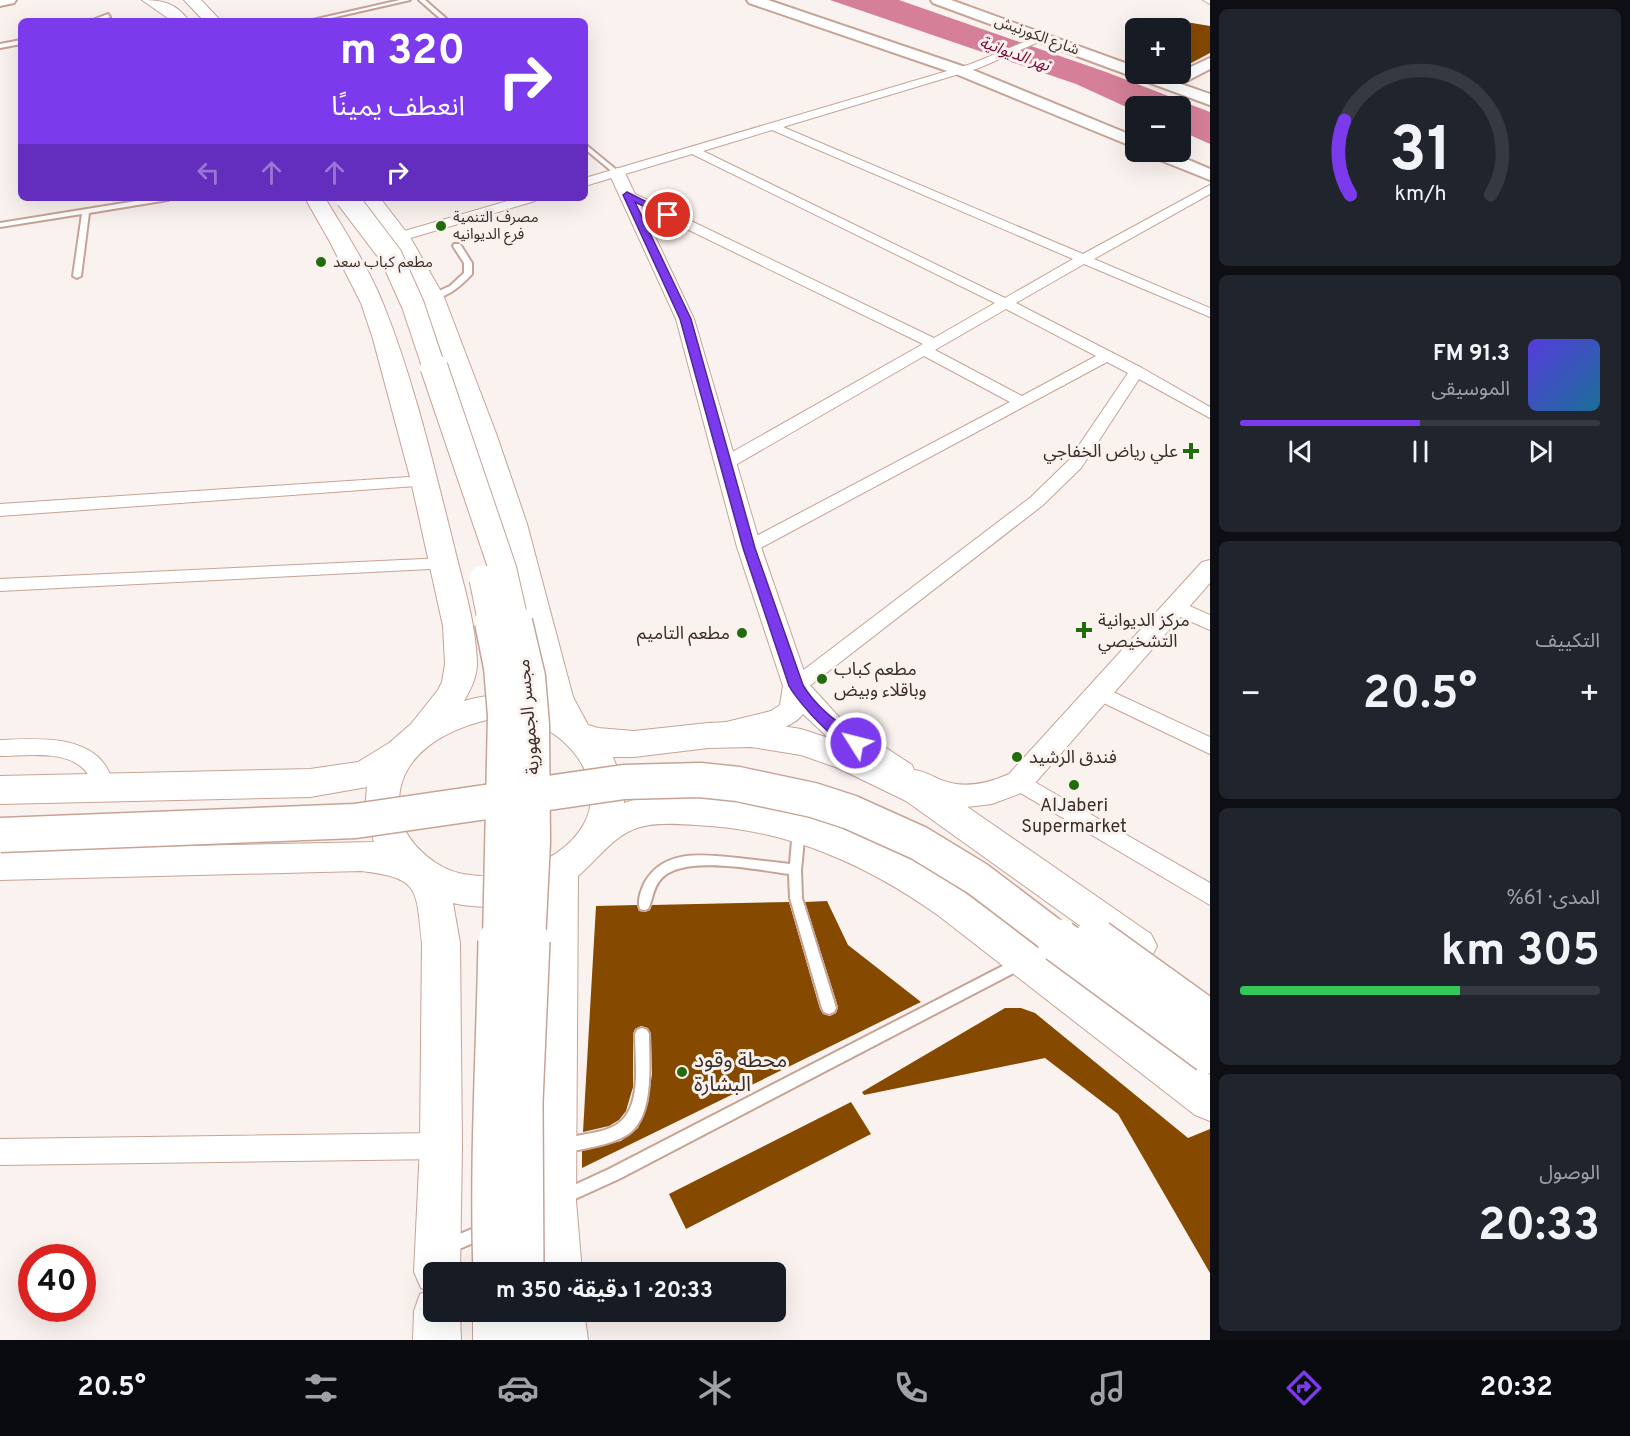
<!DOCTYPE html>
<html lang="ar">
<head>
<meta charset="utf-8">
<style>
  :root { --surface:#171b24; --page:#20242c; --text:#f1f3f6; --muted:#9ea1a6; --line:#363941; --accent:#7c3aed }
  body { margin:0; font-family:Overpass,"Noto Sans Arabic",sans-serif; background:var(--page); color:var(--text); direction:rtl; height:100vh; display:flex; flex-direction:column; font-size:22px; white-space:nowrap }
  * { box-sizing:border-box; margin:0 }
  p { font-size:20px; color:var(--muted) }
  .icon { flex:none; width:33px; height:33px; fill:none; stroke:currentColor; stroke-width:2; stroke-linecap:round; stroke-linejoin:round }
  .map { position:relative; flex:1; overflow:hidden; direction:ltr }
  .panel { display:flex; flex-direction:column; gap:9px; padding:9px; background:#0d0f14; width:420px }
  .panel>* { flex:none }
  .banner { position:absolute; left:18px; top:18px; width:570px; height:183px; border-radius:9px; box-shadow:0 6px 24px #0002; direction:rtl; background:#7c3aed; color:#fff; overflow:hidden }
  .fabs { position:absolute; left:1125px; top:18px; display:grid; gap:12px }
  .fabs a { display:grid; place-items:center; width:66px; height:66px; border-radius:9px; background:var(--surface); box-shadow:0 6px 24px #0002; font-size:30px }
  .speed { position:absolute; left:18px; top:1244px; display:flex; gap:12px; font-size:30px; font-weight:700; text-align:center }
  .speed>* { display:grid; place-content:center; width:78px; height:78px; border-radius:50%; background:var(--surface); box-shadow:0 6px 24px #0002; line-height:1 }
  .speed .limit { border:9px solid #d22; background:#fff; color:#111 }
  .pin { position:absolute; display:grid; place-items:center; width:51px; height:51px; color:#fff; margin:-26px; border:3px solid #fff; border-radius:50%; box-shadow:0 2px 6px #0007 }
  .me { position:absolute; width:66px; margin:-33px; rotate:306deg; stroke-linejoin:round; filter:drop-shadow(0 0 4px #0008) }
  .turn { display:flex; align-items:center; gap:21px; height:126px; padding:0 24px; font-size:27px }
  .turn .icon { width:78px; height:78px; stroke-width:2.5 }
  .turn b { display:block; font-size:42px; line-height:51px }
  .lanes { display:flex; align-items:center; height:57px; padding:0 24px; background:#0003; justify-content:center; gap:30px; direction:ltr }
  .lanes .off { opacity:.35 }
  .big { font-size:45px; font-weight:700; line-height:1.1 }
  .panel .card { flex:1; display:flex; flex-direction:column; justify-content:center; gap:9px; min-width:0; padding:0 21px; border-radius:9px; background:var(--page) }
  .panel .dial { align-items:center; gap:0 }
  .dial svg { height:156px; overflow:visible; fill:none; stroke:var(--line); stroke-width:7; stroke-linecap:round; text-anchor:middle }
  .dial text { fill:var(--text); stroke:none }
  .song { display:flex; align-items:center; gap:18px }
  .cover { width:72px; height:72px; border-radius:9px; background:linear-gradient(135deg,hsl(250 70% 55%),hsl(200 70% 35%)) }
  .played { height:6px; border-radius:3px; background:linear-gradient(90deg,var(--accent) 50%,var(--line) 50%) }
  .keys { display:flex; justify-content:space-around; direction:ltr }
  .heat { display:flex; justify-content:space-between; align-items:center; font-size:33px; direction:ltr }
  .charge { height:9px; border-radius:4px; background:linear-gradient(90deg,#34c759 61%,var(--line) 0) }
  .trip { position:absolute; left:423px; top:1262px; width:363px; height:60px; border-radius:9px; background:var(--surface); box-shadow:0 6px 24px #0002; font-weight:700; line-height:60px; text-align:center; direction:rtl }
  .dock { display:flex; height:96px; justify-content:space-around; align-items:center; background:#090b0e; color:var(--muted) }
  .dock .icon { width:42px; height:42px }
  .dock .current { color:var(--accent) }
  .dock b { font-size:27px; color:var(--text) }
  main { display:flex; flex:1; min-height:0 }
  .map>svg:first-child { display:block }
  .water { fill:#d58098 }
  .building { fill:#854900 }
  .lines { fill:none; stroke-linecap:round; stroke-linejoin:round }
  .service-casing { stroke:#c7a396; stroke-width:4 }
  .minor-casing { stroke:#c7a396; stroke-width:2 }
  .tertiary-casing { stroke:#c7a396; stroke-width:2 }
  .secondary-casing { stroke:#c7a396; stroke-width:4 }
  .primary-casing { stroke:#c7a396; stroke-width:2 }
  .service { fill:#fff; fill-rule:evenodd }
  .minor { fill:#fff; fill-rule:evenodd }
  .tertiary { fill:#fff; fill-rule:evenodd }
  .secondary { fill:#fff; fill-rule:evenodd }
  .primary { fill:#fff; fill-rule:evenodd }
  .primary-bridge-far3-casing { stroke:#c7a396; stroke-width:24; stroke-linecap:butt }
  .primary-bridge-far2-casing { stroke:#c7a396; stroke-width:29; stroke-linecap:butt }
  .primary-bridge-far1-casing { stroke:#c7a396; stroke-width:37; stroke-linecap:butt }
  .primary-bridge-casing { stroke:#c7a396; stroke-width:46; stroke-linecap:butt }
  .primary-bridge-far3 { stroke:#fff; stroke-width:22 }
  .primary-bridge-far2 { stroke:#fff; stroke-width:27 }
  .primary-bridge-far1 { stroke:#fff; stroke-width:34 }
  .primary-bridge { stroke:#fff; stroke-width:43 }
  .route { fill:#7c3aed; stroke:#51269a; stroke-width:1.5 }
  .poi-dot { fill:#226c0c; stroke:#faf2ef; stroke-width:2 }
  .labels { text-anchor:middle; stroke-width:6; stroke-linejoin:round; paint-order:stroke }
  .far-street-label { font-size:15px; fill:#3b2d27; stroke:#faf2ef }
  .far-poi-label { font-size:15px; fill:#3b2d27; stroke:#faf2ef; text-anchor:start }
  .far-water-label { font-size:16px; font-style:italic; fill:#740a39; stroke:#faf2ef }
  .poi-label { font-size:18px; fill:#3b2d27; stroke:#faf2ef; text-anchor:start }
  .street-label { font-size:18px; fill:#3b2d27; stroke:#faf2ef }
  .near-poi-label { font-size:21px; fill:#3b2d27; stroke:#faf2ef; text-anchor:start }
</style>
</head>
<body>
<main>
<section class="panel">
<div class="card dial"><svg viewBox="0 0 100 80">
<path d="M14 69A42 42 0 1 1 86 69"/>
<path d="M14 69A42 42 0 0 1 11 31" stroke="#7c3aed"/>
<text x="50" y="56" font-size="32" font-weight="700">31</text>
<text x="50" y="72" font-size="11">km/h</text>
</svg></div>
<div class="card">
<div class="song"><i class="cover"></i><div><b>91.3 FM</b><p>الموسيقى</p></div></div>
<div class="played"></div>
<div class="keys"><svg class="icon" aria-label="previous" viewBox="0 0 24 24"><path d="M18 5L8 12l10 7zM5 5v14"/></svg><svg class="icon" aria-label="pause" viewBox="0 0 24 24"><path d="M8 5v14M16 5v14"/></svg><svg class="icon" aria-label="next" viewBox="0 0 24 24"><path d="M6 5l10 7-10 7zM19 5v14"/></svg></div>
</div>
<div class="card"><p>التكييف</p>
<div class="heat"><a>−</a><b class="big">20.5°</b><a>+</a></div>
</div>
<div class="card"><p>المدى · 61%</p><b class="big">305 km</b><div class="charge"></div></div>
<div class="card"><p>الوصول</p><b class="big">20:33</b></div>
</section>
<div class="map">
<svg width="1210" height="1340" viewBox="0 0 1210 1340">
  <rect width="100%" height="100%" fill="#faf2ef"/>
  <path class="water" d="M830,0H899L1106,72L1210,112V144L1181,131L1180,106H1136L1135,111L1076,84Z"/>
  <path class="building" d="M1180,21L1210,26V53L1180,69Z
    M827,901L848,945L921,1002L582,1168V1151L621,1141L638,1128L648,1103L652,1074L651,1034L648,1028L641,1026L635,1029L633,1034V1087L626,1111L619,1120L609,1126L583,1132L596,906L637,905L639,911L645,912L650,910L652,905L789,902L820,1009L823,1014L830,1016L836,1013L838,1007L805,902Z
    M1005,1008H1021L1035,1013L1188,1138L1210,1129V1273L1118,1114L1045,1058L864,1095L862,1092Z
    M851,1102L871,1134L686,1229L669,1194Z"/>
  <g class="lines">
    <g class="service-casing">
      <path id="service" d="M400,0H410L318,21H308Z
        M419,0H425L449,21H443Z
        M108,14L110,17L98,21H90Z
        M21,40V44L0,48V44Z
        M585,144L619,172V174H615L585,149Z
        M155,198H171L168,200L89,213L81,276L77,278L73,276L82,214L0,227V223Z
        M454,244H460L472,263V274C462,285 446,299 430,299V295L450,286L464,273V263L453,246Z
        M799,824L803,826L805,829L801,870L802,898L836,1008L834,1012L829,1014L824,1012L822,1008L790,898L789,874C758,870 683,854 661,879C653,887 653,899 648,909L644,910L640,909C637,901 641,890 645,882C665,848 705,855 738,858C755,860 772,862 790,864L793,829L795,826Z
        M1020,957L1025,959L1026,963L1025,967L619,1179L564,1204L559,1202L557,1197L559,1192L609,1169Z
        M642,1028L647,1030L649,1034C649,1063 655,1117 627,1135C608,1146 585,1148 564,1153L559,1151L557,1146L559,1141C575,1134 593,1135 610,1128C644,1115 635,1064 635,1034L637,1030Z
        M486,1223L491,1225L493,1230L491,1235L448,1254L443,1251L440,1246L443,1241Z"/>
    </g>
    <g class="minor-casing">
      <path id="minor" d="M1203,0H1210V4Z
        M1041,35L1050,37L979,68L783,127L1083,254L1210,185V194L1094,259L1210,308V317L1084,264L1016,303L1142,368L1210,407V418L1139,379L1081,468L1043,505L803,691L796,693L789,691L786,686L789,681L1031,497L1069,460L1128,373L1107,362L755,551H743L740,547L743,543L1010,402L924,356L732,467H720L718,463L720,459L923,344L623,198L621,195L623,192H631L934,338L995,303L692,154L585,186V178L971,64ZM772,130L1073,259L1005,298L703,151ZM1006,309L1096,356L1022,396L935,350Z
        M518,198H537L535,201L404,240H394L392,237L394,234Z
        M424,476L430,477L432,481L430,485L0,516V504Z
        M444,558L450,560L453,564L450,568L0,591V579Z
        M1176,600L1210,615V630L1169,612L1167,607L1169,602Z
        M1100,686L1210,737V754L1093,698L1090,693L1093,688Z
        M0,740C34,739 83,734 105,765C110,772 112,780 115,787L112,793L104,796L96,793C94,788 92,781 89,776C73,748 27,756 0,756Z
        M1019,773L1210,883V905L1012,788L1008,782L1012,776Z
        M441,1133L450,1137L454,1146L450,1155L441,1159L0,1165V1139Z"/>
    </g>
    <g class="tertiary-casing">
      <path id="tertiary" d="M617,168L625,173L694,319L761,547L808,683L839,717L912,765L914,770C924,771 932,776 941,780C964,789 987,784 1009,774L1202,562L1210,560V583L1029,790L992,804L967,807L943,803L906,789L903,784L892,781L834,743L803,714C791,731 741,743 722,737L718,730L722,723L771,711L780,705L783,686L737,547L676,319L609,173Z"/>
    </g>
    <g class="secondary-casing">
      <path id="secondary" d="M0,0H16L14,3L0,6Z
        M747,0H768L968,68L1136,137V148L956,74L749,3Z
        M931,0H951L1136,67V74H1153L1167,78L1210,58V69L1181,84L1210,94V105L933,3Z
        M1147,152H1170L1210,169V180L1150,156Z"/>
    </g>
    <g class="primary-casing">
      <path id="primary" d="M142,0C163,0 176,3 189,21H172Z
        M184,0H201L221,21H204Z
        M305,198H325C346,233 369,268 384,306C414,381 433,463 453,542C462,581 476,622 477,663C477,677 471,689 464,701C490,693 518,694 543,702L499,524L471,436L422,297L389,238L360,198H380L410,237L444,297L497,436L527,524L573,697L588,725L598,728L634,731L708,723L751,721L801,729L862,749L930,781L1151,934L1157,946L1151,958L1138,963L1125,958L906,801L838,768L801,755L751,747L708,748L634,757H613L623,783L624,803C650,794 678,795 705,796C792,800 878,836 951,883C985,906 1016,932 1049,956C1102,996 1156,1035 1210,1075V1121L1195,1115L939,916C866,864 787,829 696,825C677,824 655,822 637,828C613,836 597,860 578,876L576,1201L582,1272H536L532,1201L540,896C512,907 483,910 453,903L460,943L462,1146L460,1272H434V1311H460L461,1340H413L414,1311L420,1294L428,1291L421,1288L414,1272L420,1146L422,943C416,888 420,878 361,871L0,880V850L374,842L365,810L367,787L310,797L0,804V776L310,769L358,762L389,743L411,724L438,690L442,682L445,664L443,626L411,481L373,339L361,303L330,242ZM487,720C502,720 518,720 532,724C572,735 606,784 584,824C559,869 479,892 436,863C414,848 400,830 399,804C398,755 445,730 487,720Z
        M473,1311H584L588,1340H473Z"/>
    </g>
    <use href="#service" class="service"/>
    <use href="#minor" class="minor"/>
    <use href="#tertiary" class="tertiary"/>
    <use href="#secondary" class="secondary"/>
    <use href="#primary" class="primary"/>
    <g class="primary-bridge-far3-casing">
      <path id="primary-bridge-far3" d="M347,198L391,256L413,305L434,368"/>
    </g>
    <g class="primary-bridge-far2-casing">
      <path id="primary-bridge-far2" d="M434,367L503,570L515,623
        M483,579L492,623"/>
    </g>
    <g class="primary-bridge-far1-casing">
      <path id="primary-bridge-far1" d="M492,622L501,667L505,715L500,942
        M515,622L528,677L532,725L533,842L528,942
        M0,835L355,821L624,782L700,780L738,784L813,800L850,812L919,843L978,879L1061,942
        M1092,938L1098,942"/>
    </g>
    <g class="primary-bridge-casing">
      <path id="primary-bridge" d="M1059,941L1210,1052
        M1096,941L1210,1023
        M495,1272C491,1162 498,1051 500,941
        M522,1272L521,1102L528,941"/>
    </g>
    <use href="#primary-bridge-far3" class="primary-bridge-far3"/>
    <use href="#primary-bridge-far2" class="primary-bridge-far2"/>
    <use href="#primary-bridge-far1" class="primary-bridge-far1"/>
    <use href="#primary-bridge" class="primary-bridge"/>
  </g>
  <path class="route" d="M627,192L673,215L665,217L635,202L691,319L755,548L803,685C817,709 839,723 861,739L863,743L861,747C841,753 798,702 789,686L743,548L680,319L623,195Z"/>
  <g class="poi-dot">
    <circle cx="441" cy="226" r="6"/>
    <circle cx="321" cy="262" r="6"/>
    <path d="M1188 442h6v6h6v6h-6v6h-6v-6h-6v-6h6z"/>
    <path d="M1081 621h6v6h6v6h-6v6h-6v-6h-6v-6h6z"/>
    <circle cx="742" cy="633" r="6"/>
    <circle cx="822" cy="679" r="6"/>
    <circle cx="1017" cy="757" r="6"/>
    <circle cx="1074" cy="785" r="6"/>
    <circle cx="682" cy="1072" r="6"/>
  </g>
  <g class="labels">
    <g class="far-street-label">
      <text transform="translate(1037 35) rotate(20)" y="5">شارع الكورنيش</text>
    </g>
    <g class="far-poi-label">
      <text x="453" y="222">مصرف التنمية<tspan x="453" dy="17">فرع الديوانيه</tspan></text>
      <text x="333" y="267">مطعم كباب سعد</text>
    </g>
    <g class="far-water-label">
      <text transform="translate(1015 53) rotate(20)" y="6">نهر الديوانية</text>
    </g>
    <g class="poi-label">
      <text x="1178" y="457" text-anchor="end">علي رياض الخفاجي</text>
      <text x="1098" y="626">مركز الديوانية<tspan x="1098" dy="21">التشخيصي</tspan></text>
      <text x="730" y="639" text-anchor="end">مطعم التاميم</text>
      <text x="834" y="675">مطعم كباب<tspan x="834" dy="21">وباقلاء وبيض</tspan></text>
      <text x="1029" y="763">فندق الرشيد</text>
      <text x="1074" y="811" text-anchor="middle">AlJaberi<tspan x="1074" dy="21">Supermarket</tspan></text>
    </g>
    <g class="street-label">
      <text transform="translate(528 717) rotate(-95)" y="6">مجسر الجمهورية</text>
    </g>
    <g class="near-poi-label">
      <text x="694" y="1067">محطة وقود<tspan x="694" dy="24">البشارة</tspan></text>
    </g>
  </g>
</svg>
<div class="fabs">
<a>+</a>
<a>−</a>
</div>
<div class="speed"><div class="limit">40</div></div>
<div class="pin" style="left:668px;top:215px;background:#d93025"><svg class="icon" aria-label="arrive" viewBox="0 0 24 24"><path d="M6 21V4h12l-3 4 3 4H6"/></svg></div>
<svg class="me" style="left:856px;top:743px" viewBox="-20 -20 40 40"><circle r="17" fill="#7c3aed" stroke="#fff" stroke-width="3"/><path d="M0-11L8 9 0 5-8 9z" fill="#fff"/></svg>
<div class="trip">20:33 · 1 دقيقة · 350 m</div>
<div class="banner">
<div class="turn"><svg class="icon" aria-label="right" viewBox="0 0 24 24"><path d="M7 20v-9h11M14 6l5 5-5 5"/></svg><div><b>320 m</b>انعطف يمينًا</div></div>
<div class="lanes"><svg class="icon off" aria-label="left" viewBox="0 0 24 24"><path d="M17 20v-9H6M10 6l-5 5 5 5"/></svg><svg class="icon off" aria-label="ahead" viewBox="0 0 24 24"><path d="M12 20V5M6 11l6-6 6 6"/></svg><svg class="icon off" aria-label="ahead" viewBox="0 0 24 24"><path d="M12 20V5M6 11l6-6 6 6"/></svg><svg class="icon" aria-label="right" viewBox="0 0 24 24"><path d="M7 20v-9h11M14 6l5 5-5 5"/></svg></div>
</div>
</div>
</main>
<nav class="dock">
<b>20:32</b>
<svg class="icon current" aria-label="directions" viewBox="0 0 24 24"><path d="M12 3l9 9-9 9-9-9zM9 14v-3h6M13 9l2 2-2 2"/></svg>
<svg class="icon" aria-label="music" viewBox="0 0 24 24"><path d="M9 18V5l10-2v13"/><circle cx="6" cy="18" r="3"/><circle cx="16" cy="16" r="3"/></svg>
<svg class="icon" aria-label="phone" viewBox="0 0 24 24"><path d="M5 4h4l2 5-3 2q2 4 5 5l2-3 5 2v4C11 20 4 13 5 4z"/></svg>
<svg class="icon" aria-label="climate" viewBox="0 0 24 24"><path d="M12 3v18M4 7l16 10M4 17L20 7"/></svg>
<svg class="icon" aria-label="car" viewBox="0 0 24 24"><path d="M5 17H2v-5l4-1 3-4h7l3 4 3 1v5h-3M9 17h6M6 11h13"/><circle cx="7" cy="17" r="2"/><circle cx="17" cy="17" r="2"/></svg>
<svg class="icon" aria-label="filters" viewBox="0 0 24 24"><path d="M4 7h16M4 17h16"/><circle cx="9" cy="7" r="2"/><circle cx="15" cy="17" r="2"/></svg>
<b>20.5°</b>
</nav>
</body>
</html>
